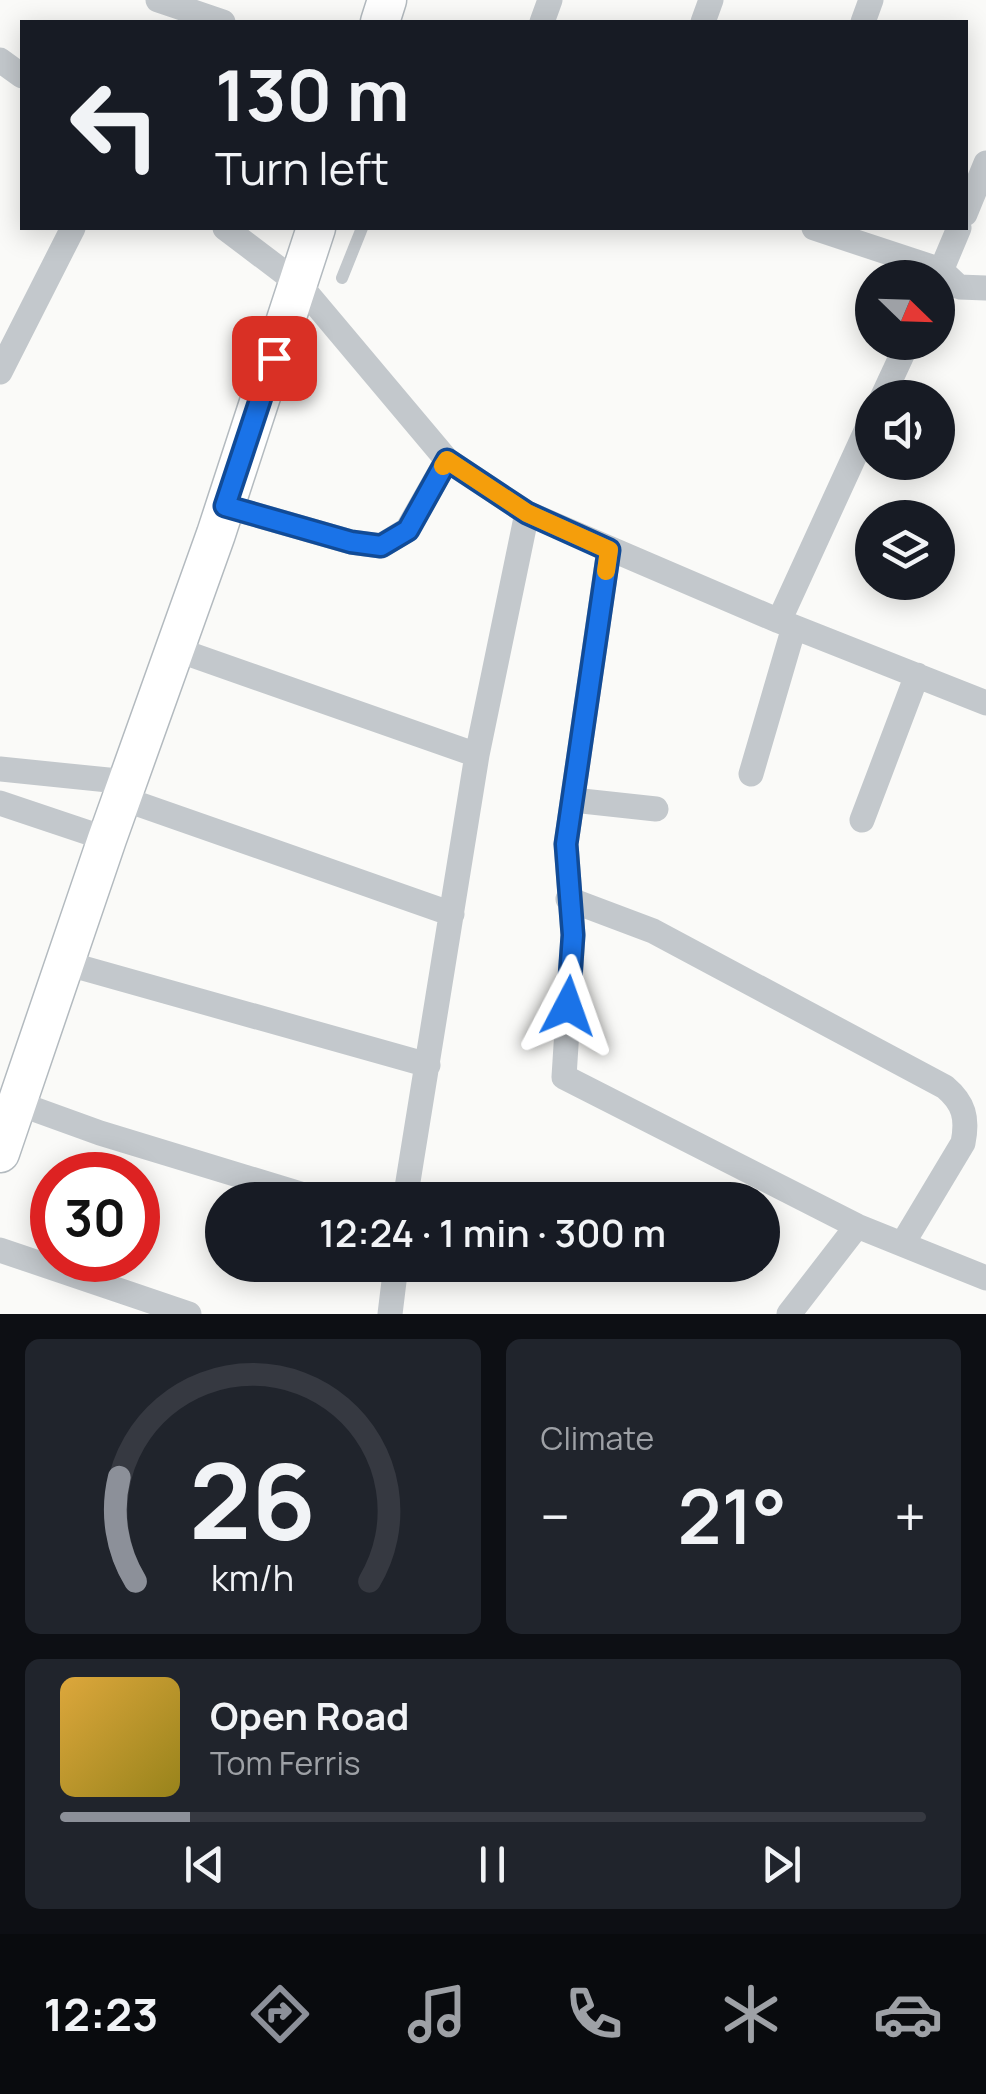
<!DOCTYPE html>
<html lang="en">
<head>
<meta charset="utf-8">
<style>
  :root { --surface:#171b24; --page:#20242c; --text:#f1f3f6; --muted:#9ea1a6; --line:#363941; --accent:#8c9099 }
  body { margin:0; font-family:Manrope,sans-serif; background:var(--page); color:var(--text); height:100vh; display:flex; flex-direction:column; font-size:38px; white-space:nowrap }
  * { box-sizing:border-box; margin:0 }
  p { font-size:32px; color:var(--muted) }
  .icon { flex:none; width:55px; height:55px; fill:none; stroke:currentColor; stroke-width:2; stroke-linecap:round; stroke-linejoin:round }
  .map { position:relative; height:1314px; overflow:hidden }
  .details { display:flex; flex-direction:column; gap:25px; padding:25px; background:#0d0f14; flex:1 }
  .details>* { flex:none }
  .banner { position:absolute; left:20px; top:20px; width:948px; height:210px; border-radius:0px; box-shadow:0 5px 25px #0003; background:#171b24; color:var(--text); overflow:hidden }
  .needle { width:65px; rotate:113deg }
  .tools { position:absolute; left:855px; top:260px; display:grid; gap:20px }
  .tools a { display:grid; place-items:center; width:100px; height:100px; border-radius:50%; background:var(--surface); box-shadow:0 5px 25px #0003; font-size:50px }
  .speed { position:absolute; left:30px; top:1152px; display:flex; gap:20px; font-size:50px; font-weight:700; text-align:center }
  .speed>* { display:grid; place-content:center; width:130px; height:130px; border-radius:50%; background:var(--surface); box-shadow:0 5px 25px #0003; line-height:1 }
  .speed .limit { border:15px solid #d22; background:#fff; color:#111 }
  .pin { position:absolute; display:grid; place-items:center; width:85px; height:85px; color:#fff; margin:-42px; border-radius:20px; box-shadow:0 5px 15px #0006 }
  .me { position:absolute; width:110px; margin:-55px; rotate:4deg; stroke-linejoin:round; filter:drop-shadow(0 0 8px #0008) }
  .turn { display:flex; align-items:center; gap:35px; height:210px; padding:0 30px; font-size:45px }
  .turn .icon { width:130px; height:130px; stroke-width:2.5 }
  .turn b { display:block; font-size:70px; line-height:85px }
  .big { font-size:75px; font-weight:600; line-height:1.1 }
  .details .card { flex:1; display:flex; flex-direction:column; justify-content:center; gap:15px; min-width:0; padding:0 35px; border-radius:15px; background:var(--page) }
  .details .dial { align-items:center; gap:0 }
  .dial svg { height:260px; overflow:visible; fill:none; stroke:var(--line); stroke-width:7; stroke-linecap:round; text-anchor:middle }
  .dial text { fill:var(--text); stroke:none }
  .song { display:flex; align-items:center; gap:30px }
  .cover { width:120px; height:120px; border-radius:15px; background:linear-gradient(135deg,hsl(40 70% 55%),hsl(50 70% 35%)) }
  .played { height:10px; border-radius:5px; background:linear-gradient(90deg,var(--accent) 15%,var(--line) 15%) }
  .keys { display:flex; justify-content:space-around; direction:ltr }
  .heat { display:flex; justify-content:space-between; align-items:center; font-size:55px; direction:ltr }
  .details .tiles { flex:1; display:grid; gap:25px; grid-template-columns:1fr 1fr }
  .card:last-child { grid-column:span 2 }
  .trip { position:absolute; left:205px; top:1182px; width:575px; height:100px; border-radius:50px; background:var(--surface); box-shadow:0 5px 25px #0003; font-weight:600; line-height:100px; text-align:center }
  .dock { display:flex; height:160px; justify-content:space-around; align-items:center; background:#090b0e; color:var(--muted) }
  .dock .icon { width:70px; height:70px }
  .dock .selected { color:var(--accent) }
  .dock b { font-size:45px; color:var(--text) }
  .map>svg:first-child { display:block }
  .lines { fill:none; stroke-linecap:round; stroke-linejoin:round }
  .secondary-casing { stroke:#b3babf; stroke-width:41 }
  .lane { stroke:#c3c8cc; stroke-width:12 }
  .street { stroke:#c3c8cc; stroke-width:25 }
  .secondary { stroke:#fff; stroke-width:38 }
  .route-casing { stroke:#114b97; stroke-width:25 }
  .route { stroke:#1a73e8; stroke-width:18 }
  .slow { stroke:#f59e0b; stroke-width:18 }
</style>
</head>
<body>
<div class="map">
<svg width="986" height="1314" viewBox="0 0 986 1314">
  <rect width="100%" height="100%" fill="#fafaf8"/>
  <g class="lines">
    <g class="secondary-casing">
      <path id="secondary" d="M380,22L387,0
        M0,1153L107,839L216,534L316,228"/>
    </g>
    <path class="lane" d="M342,278L362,228"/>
    <path class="street" d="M158,0L223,22
      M542,22L550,0
      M703,22L711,0
      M863,22L871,0
      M0,60L22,76
      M965,214L986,163
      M225,228L299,284L447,460
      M814,228L941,270L959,287L986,288
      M938,278L959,228
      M0,372L73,228
      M882,398L908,342
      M225,506L351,542L381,546L407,530L447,460L527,513L779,621L986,703
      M609,549L566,844L573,935L564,1077L857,1226L986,1278
      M779,621L872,418
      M175,649L477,755
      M0,769L128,782
      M751,774L794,627
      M121,798L452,914
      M573,800L656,809
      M0,803L107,839
      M862,820L917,675
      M568,899L653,931L945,1087C964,1103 968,1118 963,1143L903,1243
      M65,963L428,1065
      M17,1103L100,1133L320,1200
      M405,1200L477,755L527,513
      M0,1250L189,1314
      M390,1314L396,1265
      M789,1314L857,1226"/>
    <use href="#secondary" class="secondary"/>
  </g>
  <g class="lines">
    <g class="route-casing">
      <path id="route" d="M274,358L225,506L351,542L381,546L408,530L447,460L527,513L609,550L566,844L573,935L568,1006"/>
    </g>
    <use href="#route" class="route"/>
    <path class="slow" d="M443,466L447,460L527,513L609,550L606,571"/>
  </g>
</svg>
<div class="tools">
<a><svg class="needle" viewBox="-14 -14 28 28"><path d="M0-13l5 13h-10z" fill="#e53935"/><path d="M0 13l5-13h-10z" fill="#9ea1a6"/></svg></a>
<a><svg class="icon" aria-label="sound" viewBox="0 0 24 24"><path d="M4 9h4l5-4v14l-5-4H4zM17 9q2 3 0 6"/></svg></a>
<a><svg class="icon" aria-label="layers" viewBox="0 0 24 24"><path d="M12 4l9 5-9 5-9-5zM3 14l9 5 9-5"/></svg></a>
</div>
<div class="speed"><div class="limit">30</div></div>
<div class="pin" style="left:274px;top:358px;background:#d93025"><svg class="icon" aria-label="arrive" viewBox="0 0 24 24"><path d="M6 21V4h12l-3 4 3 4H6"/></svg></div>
<svg class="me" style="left:568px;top:1006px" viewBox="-20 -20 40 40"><path d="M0-17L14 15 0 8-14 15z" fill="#1a73e8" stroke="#fff" stroke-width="4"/></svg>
<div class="trip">12:24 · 1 min · 300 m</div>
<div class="banner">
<div class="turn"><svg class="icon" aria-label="left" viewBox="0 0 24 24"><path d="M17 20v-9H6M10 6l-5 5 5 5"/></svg><div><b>130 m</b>Turn left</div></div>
</div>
</div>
<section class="details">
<div class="tiles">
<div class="card dial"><svg viewBox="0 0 100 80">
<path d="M14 69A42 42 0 1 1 86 69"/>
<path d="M14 69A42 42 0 0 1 9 37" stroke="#8c9099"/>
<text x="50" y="56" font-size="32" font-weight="700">26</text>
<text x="50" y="72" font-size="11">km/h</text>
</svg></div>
<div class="card"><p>Climate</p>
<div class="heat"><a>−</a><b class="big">21°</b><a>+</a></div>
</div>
<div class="card">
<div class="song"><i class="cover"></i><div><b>Open Road</b><p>Tom Ferris</p></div></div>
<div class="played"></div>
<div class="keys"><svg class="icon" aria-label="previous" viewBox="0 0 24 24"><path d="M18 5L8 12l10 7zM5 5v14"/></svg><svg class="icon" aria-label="pause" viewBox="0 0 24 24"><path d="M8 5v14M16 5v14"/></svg><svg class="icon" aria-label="next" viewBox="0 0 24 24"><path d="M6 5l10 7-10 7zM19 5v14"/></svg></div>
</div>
</div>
</section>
<nav class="dock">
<b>12:23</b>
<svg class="icon selected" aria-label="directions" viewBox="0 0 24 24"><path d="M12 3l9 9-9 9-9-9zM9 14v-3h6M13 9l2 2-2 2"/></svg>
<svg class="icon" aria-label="music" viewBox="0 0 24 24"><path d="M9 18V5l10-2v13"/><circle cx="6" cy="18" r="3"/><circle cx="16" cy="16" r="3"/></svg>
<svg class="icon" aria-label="phone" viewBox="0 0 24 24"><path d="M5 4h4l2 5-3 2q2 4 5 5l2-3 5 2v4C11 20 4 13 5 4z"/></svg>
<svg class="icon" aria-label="climate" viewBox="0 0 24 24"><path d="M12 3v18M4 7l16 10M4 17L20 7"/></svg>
<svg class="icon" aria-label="car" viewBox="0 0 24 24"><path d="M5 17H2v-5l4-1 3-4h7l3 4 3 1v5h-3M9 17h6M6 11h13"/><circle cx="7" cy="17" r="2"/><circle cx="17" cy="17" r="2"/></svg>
</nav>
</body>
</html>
